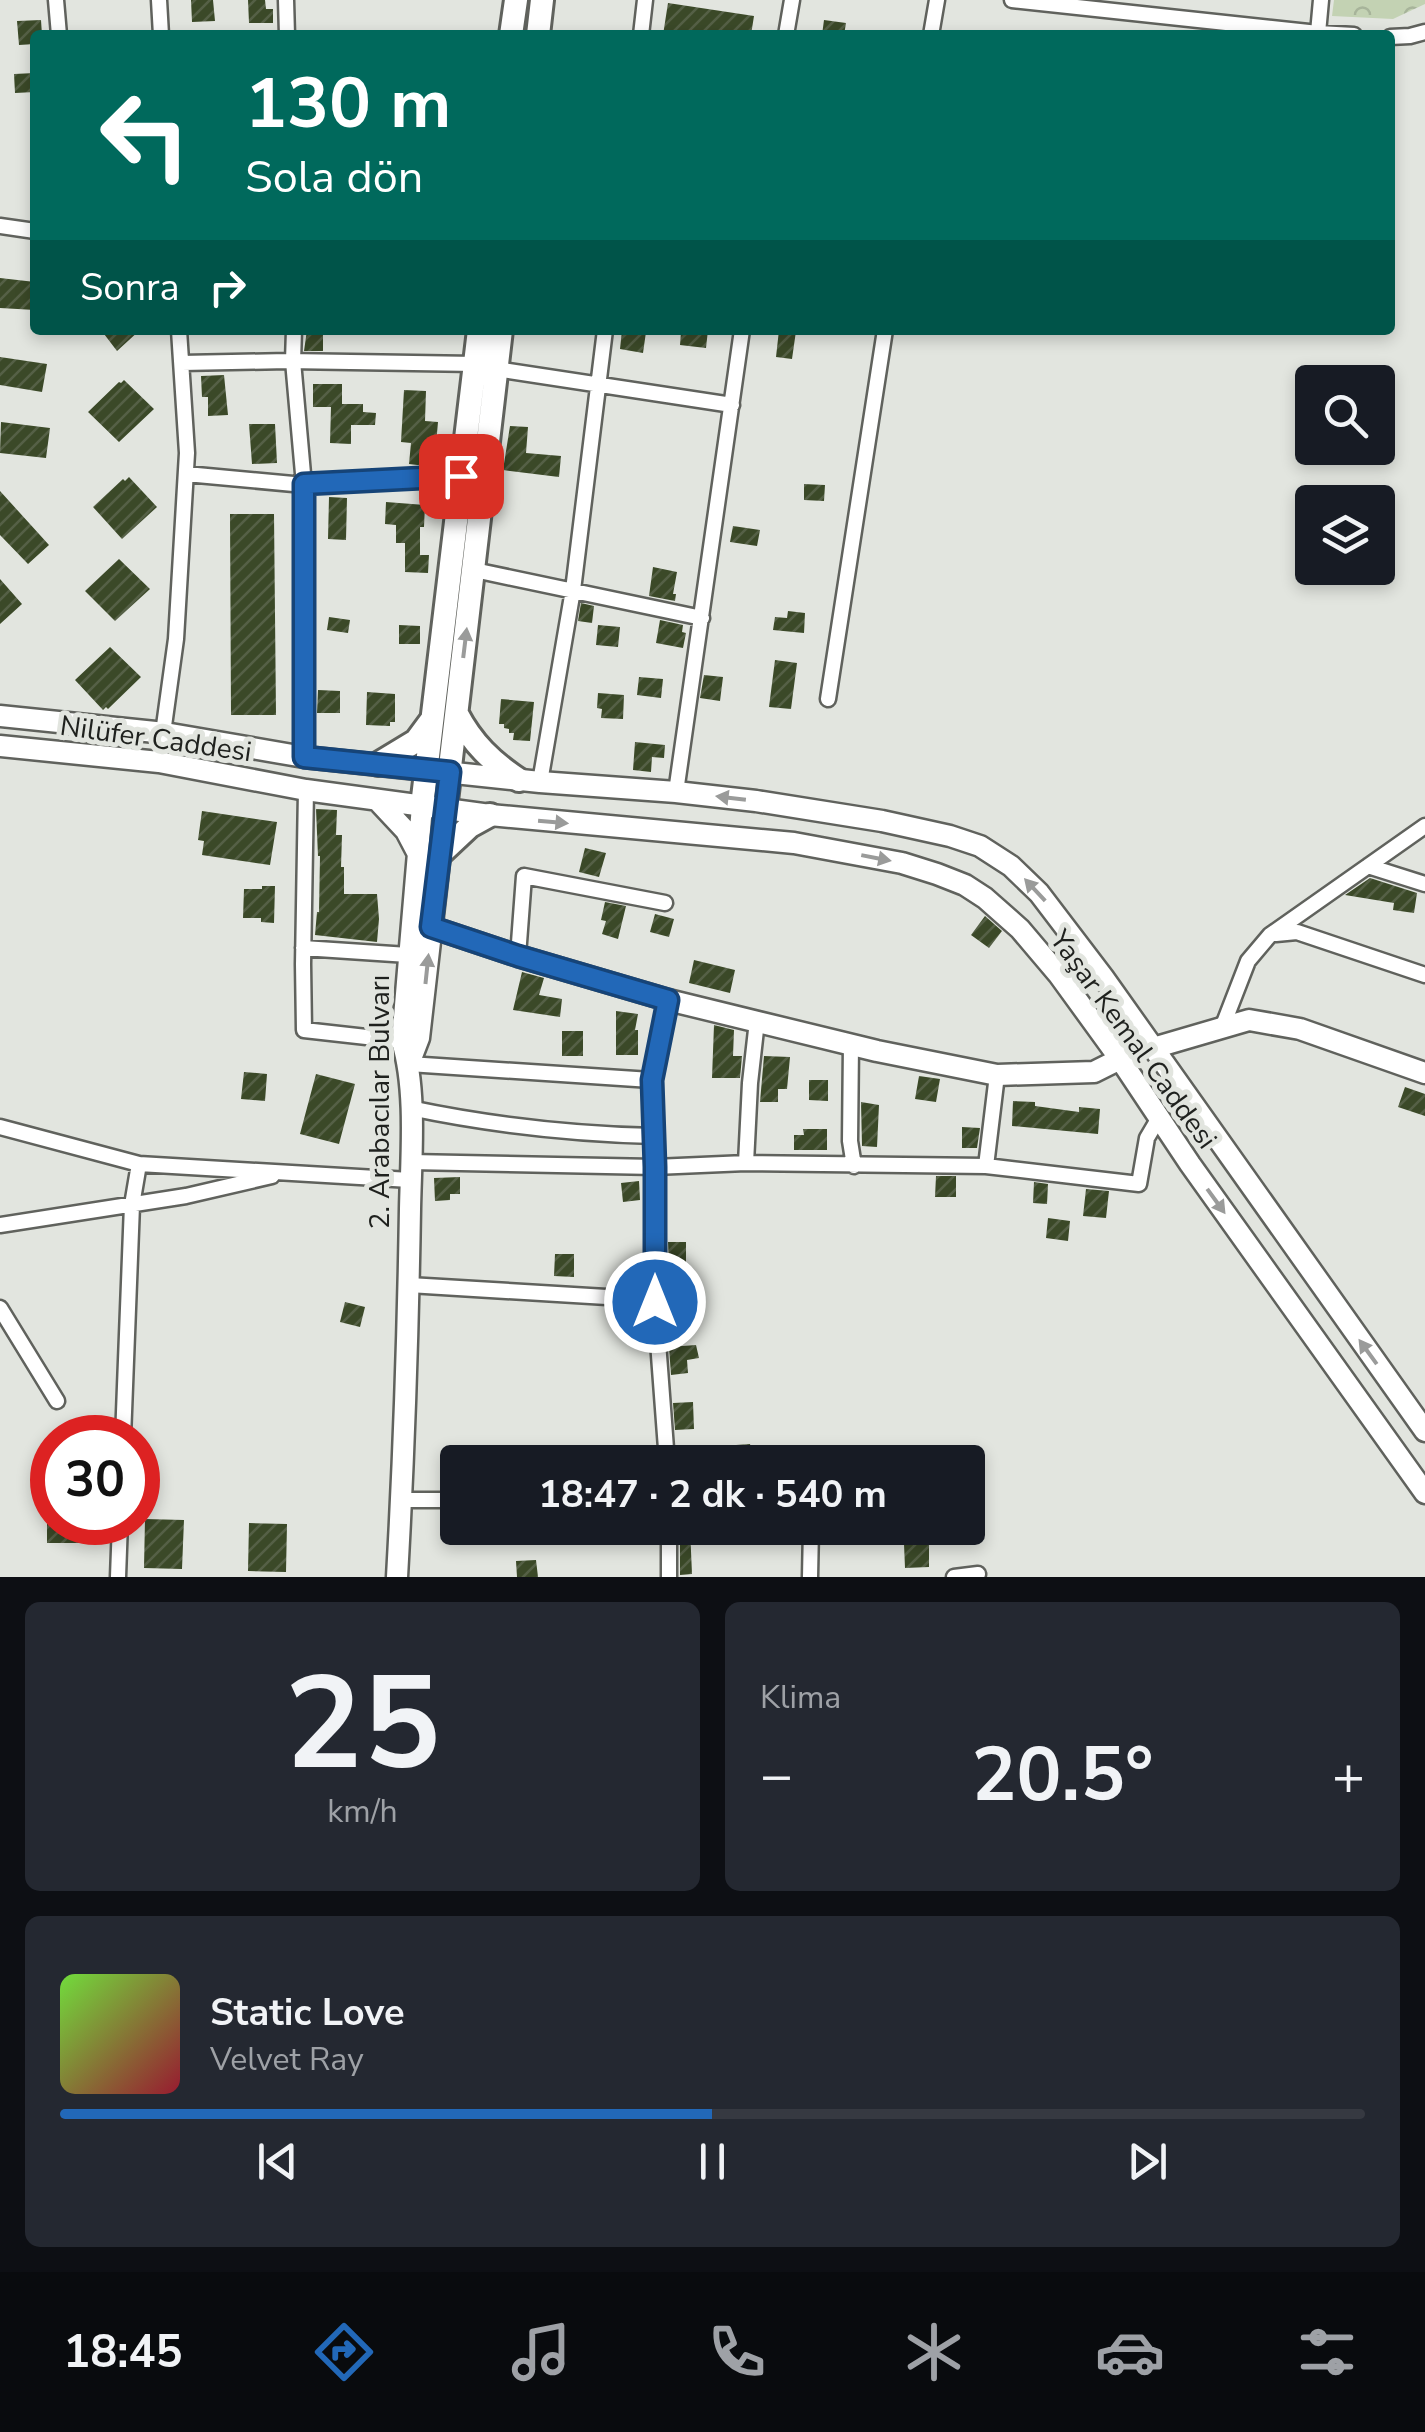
<!DOCTYPE html>
<html lang="tr">
<head>
<meta charset="utf-8">
<style>
  :root { --surface:#171b24; --page:#242831; --text:#f1f3f6; --muted:#9ea1a6; --line:#363941; --accent:#2268b8 }
  body { margin:0; font-family:"Nunito Sans",sans-serif; background:var(--page); color:var(--text); height:100vh; display:flex; flex-direction:column; font-size:38px; white-space:nowrap }
  * { box-sizing:border-box; margin:0 }
  p { font-size:32px; color:var(--muted) }
  .icon { flex:none; width:55px; height:55px; fill:none; stroke:currentColor; stroke-width:2; stroke-linecap:round; stroke-linejoin:round }
  .map { position:relative; height:1577px; overflow:hidden }
  .side { display:flex; flex-direction:column; gap:25px; padding:25px; background:#0d0f14; flex:1 }
  .side>* { flex:none }
  .guide { position:absolute; left:30px; top:30px; width:1365px; height:305px; border-radius:10px; box-shadow:0 5px 15px #0003; background:#00695c; color:#fff; overflow:hidden }
  .fabs { position:absolute; left:1295px; top:365px; display:grid; gap:20px }
  .fabs a { display:grid; place-items:center; width:100px; height:100px; border-radius:10px; background:var(--surface); box-shadow:0 5px 15px #0003; font-size:50px }
  .speed { position:absolute; left:30px; top:1415px; display:flex; gap:20px; font-size:50px; font-weight:700; text-align:center }
  .speed>* { display:grid; place-content:center; width:130px; height:130px; border-radius:50%; background:var(--surface); box-shadow:0 5px 15px #0003; line-height:1 }
  .speed .limit { border:15px solid #d22; background:#fff; color:#111 }
  .pin { position:absolute; display:grid; place-items:center; width:85px; height:85px; color:#fff; margin:-42px; border-radius:20px; box-shadow:0 5px 15px #0006 }
  .me { position:absolute; width:110px; margin:-55px; rotate:0deg; stroke-linejoin:round; filter:drop-shadow(0 0 8px #0008) }
  .turn { display:flex; align-items:center; gap:35px; height:210px; padding:0 50px; font-size:45px }
  .turn .icon { width:130px; height:130px; stroke-width:2.5 }
  .turn b { display:block; font-size:70px; line-height:85px }
  .then { display:flex; align-items:center; height:95px; padding:0 50px; background:#0003; gap:20px; font-size:38px }
  .big { font-size:75px; font-weight:700; line-height:1.1 }
  .side .card { flex:1; display:flex; flex-direction:column; justify-content:center; gap:15px; min-width:0; padding:0 35px; border-radius:15px; background:var(--page) }
  .side .dial { align-items:center; gap:0 }
  .dial b { font-size:130px; line-height:1 }
  .song { display:flex; align-items:center; gap:30px }
  .cover { width:120px; height:120px; border-radius:15px; background:linear-gradient(135deg,hsl(100 70% 55%),hsl(350 70% 35%)) }
  .played { height:10px; border-radius:5px; background:linear-gradient(90deg,var(--accent) 50%,var(--line) 50%) }
  .keys { display:flex; justify-content:space-around; direction:ltr }
  .heat { display:flex; justify-content:space-between; align-items:center; font-size:55px; direction:ltr }
  .side .tiles { flex:1; display:grid; gap:25px; grid-template-columns:1fr 1fr }
  .card:last-child { grid-column:span 2 }
  .trip { position:absolute; left:440px; top:1445px; width:545px; height:100px; border-radius:10px; background:var(--surface); box-shadow:0 5px 15px #0003; font-weight:700; line-height:100px; text-align:center }
  .dock { display:flex; height:160px; justify-content:space-around; align-items:center; background:#090b0e; color:var(--muted) }
  .dock .icon { width:70px; height:70px }
  .dock .current { color:var(--accent) }
  .dock b { font-size:45px; color:var(--text) }
  .map>svg:first-child { display:block }
  .forest { fill:url(#forest-crowns) }
  .building { fill:url(#building-hatch) }
  .lines { fill:none; stroke-linecap:round; stroke-linejoin:round }
  .street-casing { stroke:#60625d; stroke-width:19 }
  .secondary-casing { stroke:#60625d; stroke-width:25 }
  .primary-casing { stroke:#60625d; stroke-width:28 }
  .street { stroke:#fff; stroke-width:14 }
  .secondary { stroke:#fff; stroke-width:20 }
  .primary { stroke:#fff; stroke-width:22 }
  .oneway { fill:#9a9b9a }
  .route-casing { stroke:#164478; stroke-width:25 }
  .route { stroke:#2268b8; stroke-width:18 }
  .labels { text-anchor:middle; stroke-width:10; stroke-linejoin:round; paint-order:stroke }
  .street-label { font-size:28px; fill:#1f211e; stroke:#e2e5df }
</style>
</head>
<body>
<div class="map">
<svg width="1425" height="1577" viewBox="0 0 1425 1577">
  <defs>
    <pattern id="forest-crowns" width="20" height="18" patternUnits="userSpaceOnUse" patternTransform="scale(2.5)"><rect width="20" height="18" fill="#c3d2b3"/><path d="M2 6a3 3 0 1 1 6 0M12 15a3 3 0 1 1 6 0" fill="none" stroke="#a7b49a"/></pattern>
    <pattern id="building-hatch" width="6" height="6" patternUnits="userSpaceOnUse" patternTransform="scale(2.5)"><rect width="6" height="6" fill="#3b4928"/><path d="M-1 1l2-2M0 6l6-6M5 7l2-2" fill="none" stroke="#556046"/></pattern>
  </defs>
  <rect width="100%" height="100%" fill="#e2e5df"/>
  <path class="forest" d="M1334,0H1425V4L1393,19L1332,16Z"/>
  <path class="building" d="M191,0H213L215,21L192,22Z
    M248,0H265L266,9H273V23H249Z
    M668,3L754,16L751,35H663Z
    M41,20L42,35H35V44L19,45L17,21Z
    M824,20L846,23L844,35H822Z
    M35,73V92L15,93L14,74Z
    M0,278L35,282V310L0,308Z
    M101,330H140L117,351Z
    M307,330H323V351H304Z
    M622,330L646,332L643,353L620,349Z
    M684,330H708L706,348L680,345L681,332Z
    M779,330L796,331L792,359L776,357Z
    M0,357L47,364L42,392L0,385Z
    M224,375L228,415L208,416V397H202L201,376Z
    M124,380L154,409L119,442L88,412L119,382L121,383Z
    M313,384H342V404H363V412L376,413L375,425H351V444L330,443L331,407H313Z
    M404,390L426,391L425,421L438,422L434,467L409,464L411,443L401,442Z
    M1,422L50,428L46,458L0,453Z
    M249,424H275L277,463L252,464Z
    M510,426L528,427L526,453L561,456L559,477L503,470Z
    M129,477L157,507L122,539L93,507L123,479L125,481Z
    M804,484L825,485L824,501L804,500Z
    M0,491L49,545L28,564L0,535Z
    M329,497L347,498L346,540L328,539Z
    M386,502L425,505L424,527H420V555H429L428,573L405,572V543H396V525L385,524Z
    M230,514H274L276,715H231Z
    M733,526L760,530L757,546L730,542Z
    M119,559L150,589L115,621L85,591Z
    M653,567L677,572L673,594H676L675,601L649,596Z
    M0,579L22,604L0,624Z
    M581,603L594,606L592,623L578,621Z
    M788,611L805,613L804,633L773,630L775,617L787,618Z
    M329,617L350,620L348,633L327,630Z
    M660,620L683,625L682,632L686,633L683,648L656,643Z
    M399,625L420,626V644H399Z
    M598,625L620,627L618,647L596,645Z
    M110,647L141,677L108,709L106,707L103,710L75,680Z
    M775,660L797,663L791,709L769,707Z
    M704,675L723,677L720,701L700,698Z
    M639,677L663,679L661,698L637,695Z
    M318,690L340,691V713H317Z
    M367,692L395,694V722H390V726L366,725Z
    M598,693L624,695L623,719L601,718L602,709L597,708Z
    M501,699L534,702L530,741L513,740L514,733H509V729L504,728V724H499Z
    M635,742L665,745L664,758L652,757L651,772L633,770Z
    M316,809L337,810L336,835H342L341,867H344V894H377L379,919L377,942L315,935L317,912H319L320,856H318Z
    M202,811L277,822L270,865L202,855L204,841L198,840Z
    M585,848L606,853L599,877L579,872Z
    M1370,878L1417,893L1414,913L1393,910L1394,903L1345,895Z
    M262,886H275L274,923L261,922V918H243L244,889H262Z
    M605,902L626,906L618,939L602,934L606,921L601,920Z
    M655,914L674,919L669,937L650,932Z
    M985,916L1002,931L989,948L971,935Z
    M694,960L735,970L730,993L689,983Z
    M522,972L544,978L539,995L562,999L560,1017L513,1010Z
    M616,1011L638,1014L635,1030H638V1055H616Z
    M714,1025L734,1030L733,1056H742L740,1078H712Z
    M562,1031H583V1056H562Z
    M764,1056L790,1057L787,1089H778V1102H760Z
    M244,1072L267,1074L265,1101L241,1099Z
    M316,1074L355,1084L339,1144L300,1134Z
    M919,1076L940,1079L936,1102L915,1099Z
    M809,1080H828V1101L809,1100Z
    M1405,1087L1425,1094V1116L1398,1107Z
    M1013,1101L1035,1102V1106L1079,1112V1107L1100,1109L1098,1134L1012,1126Z
    M861,1102L879,1105L877,1147L862,1146Z
    M962,1127L980,1128L977,1148H962Z
    M803,1129H827V1150H794V1135H804Z
    M936,1176H956V1197H935Z
    M460,1177V1194H450V1200L435,1201L434,1178Z
    M639,1181L640,1200L623,1202L621,1183Z
    M1034,1182L1048,1184L1047,1204L1033,1203Z
    M1086,1189L1109,1191L1106,1218L1083,1216Z
    M1048,1218L1070,1221L1068,1241L1046,1238Z
    M668,1242H686V1265L669,1266Z
    M555,1254H574V1277L554,1276Z
    M345,1302L365,1307L360,1327L340,1322Z
    M696,1345L699,1358L687,1360L688,1373L671,1375L669,1347Z
    M693,1402L694,1429L675,1430L673,1403Z
    M750,1444L751,1448L762,1447L763,1462H715L714,1450L736,1449V1445Z
    M145,1519L184,1520L182,1569L144,1568Z
    M47,1522H90V1543H47Z
    M249,1523L287,1524L286,1572L248,1571Z
    M680,1528H690L692,1574L680,1575Z
    M929,1543V1567L905,1568L904,1544Z
    M536,1560L538,1577H517L516,1561Z"/>
  <g class="lines">
    <g class="street-casing">
      <path id="street" d="M56,0L59,35
        M159,0L161,35
        M286,0L287,35
        M1012,0L1318,33L1321,0
        M1318,33L1354,35
        M641,35L645,0
        M786,35L792,0
        M931,35L937,0
        M1390,37L1410,36L1425,32
        M0,226L35,231
        M294,330L293,361L304,485V757
        M182,363L288,361L476,364L496,369L732,405
        M186,474L304,485L461,476
        M479,571L702,618
        M828,699L885,330
        M159,762L176,639L187,453L179,330
        M540,782L573,590L605,330
        M306,790L303,964L304,1030L402,1041
        M676,792L742,330
        M1368,866L1425,884
        M1276,934L1297,932L1425,975
        M303,948L408,955
        M518,956L524,876L665,903
        M1222,1028L1248,961L1270,935L1425,826
        M851,1044L850,1141L854,1166
        M409,1064L651,1080
        M410,1108C491,1125 571,1134 654,1136
        M0,1127L139,1164L410,1180
        M411,1162L655,1167L746,1163L986,1166L1139,1184L1147,1138L1160,1116
        M746,1163L750,1083L757,1021
        M986,1166L997,1075
        M0,1225L186,1196L272,1176
        M409,1285L623,1298L655,1302
        M0,1308L57,1401
        M123,1438L132,1205L139,1164
        M667,1462L655,1302V1167L651,1080L668,1000
        M402,1500H458
        M669,1528V1577
        M118,1577L120,1522
        M810,1577L811,1528
        M954,1577L978,1574"/>
    </g>
    <g class="secondary-casing">
      <path id="secondary" d="M0,716L165,733L304,757L540,782L676,792L756,801L882,821L950,836L980,846L1011,866L1039,893L1103,977L1425,1431
        M0,746L159,762L306,790L490,815L794,843L902,863L937,874L965,885L985,898L1020,929L1059,975L1120,1059L1190,1164L1425,1493
        M377,800L406,831L417,852
        M431,927L518,956L668,1000L877,1051L997,1075L1094,1072L1120,1059
        M1153,1048L1249,1020L1300,1029L1425,1073
        M409,1064L419,1038L445,810
        M397,1577C404,1454 408,1332 410,1209C411,1157 417,1090 402,1041L422,806"/>
    </g>
    <g class="primary-casing">
      <path id="primary" d="M511,35L516,0
        M538,35L542,0
        M457,714C472,743 492,762 519,780
        M378,764L416,741L430,722
        M422,806L479,330
        M445,810L501,330
        M439,855L470,826L490,815"/>
    </g>
    <use href="#street" class="street"/>
    <use href="#secondary" class="secondary"/>
    <use href="#primary" class="primary"/>
  </g>
  <defs><path id="oneway-solid" d="M-6-.8H1V-3.2L6.5 0L1 3.2V.8H-6Z" transform="scale(2.5)"/></defs>
  <g class="oneway">
    <use href="#oneway-solid" transform="translate(465 643) rotate(-83)"/>
    <use href="#oneway-solid" transform="translate(731 798) rotate(-173)"/>
    <use href="#oneway-solid" transform="translate(553 822) rotate(5)"/>
    <use href="#oneway-solid" transform="translate(876 858) rotate(11)"/>
    <use href="#oneway-solid" transform="translate(1035 890) rotate(-133)"/>
    <use href="#oneway-solid" transform="translate(427 969) rotate(-84)"/>
    <use href="#oneway-solid" transform="translate(1216 1201) rotate(54)"/>
    <use href="#oneway-solid" transform="translate(1368 1352) rotate(-126)"/>
  </g>
  <g class="lines">
    <g class="route-casing">
      <path id="route" d="M461,476L304,484V757L450,772L431,927L518,956L668,1000L652,1080L655,1167V1302"/>
    </g>
    <use href="#route" class="route"/>
  </g>
  <g class="labels">
    <g class="street-label">
      <text transform="translate(156 738) rotate(8)" y="10">Nilüfer Caddesi</text>
      <text transform="translate(1134 1039) rotate(54)" y="10">Yaşar Kemal Caddesi</text>
      <text transform="translate(379 1102) rotate(-90)" y="10">2. Arabacılar Bulvarı</text>
    </g>
  </g>
</svg>
<div class="fabs">
<a><svg class="icon" aria-label="search" viewBox="0 0 24 24"><circle cx="10" cy="10" r="6"/><path d="M15 15l6 6"/></svg></a>
<a><svg class="icon" aria-label="layers" viewBox="0 0 24 24"><path d="M12 4l9 5-9 5-9-5zM3 14l9 5 9-5"/></svg></a>
</div>
<div class="speed"><div class="limit">30</div></div>
<div class="pin" style="left:461px;top:476px;background:#d93025"><svg class="icon" aria-label="arrive" viewBox="0 0 24 24"><path d="M6 21V4h12l-3 4 3 4H6"/></svg></div>
<svg class="me" style="left:655px;top:1302px" viewBox="-20 -20 40 40"><circle r="17" fill="#2268b8" stroke="#fff" stroke-width="3"/><path d="M0-11L8 9 0 5-8 9z" fill="#fff"/></svg>
<div class="trip">18:47 · 2 dk · 540 m</div>
<div class="guide">
<div class="turn"><svg class="icon" aria-label="left" viewBox="0 0 24 24"><path d="M17 20v-9H6M10 6l-5 5 5 5"/></svg><div><b>130 m</b>Sola dön</div></div>
<div class="then">Sonra<svg class="icon" aria-label="right" viewBox="0 0 24 24"><path d="M7 20v-9h11M14 6l5 5-5 5"/></svg></div>
</div>
</div>
<section class="side">
<div class="tiles">
<div class="card dial"><b>25</b><p>km/h</p></div>
<div class="card"><p>Klima</p>
<div class="heat"><a>−</a><b class="big">20.5°</b><a>+</a></div>
</div>
<div class="card">
<div class="song"><i class="cover"></i><div><b>Static Love</b><p>Velvet Ray</p></div></div>
<div class="played"></div>
<div class="keys"><svg class="icon" aria-label="previous" viewBox="0 0 24 24"><path d="M18 5L8 12l10 7zM5 5v14"/></svg><svg class="icon" aria-label="pause" viewBox="0 0 24 24"><path d="M8 5v14M16 5v14"/></svg><svg class="icon" aria-label="next" viewBox="0 0 24 24"><path d="M6 5l10 7-10 7zM19 5v14"/></svg></div>
</div>
</div>
</section>
<nav class="dock">
<b>18:45</b>
<svg class="icon current" aria-label="directions" viewBox="0 0 24 24"><path d="M12 3l9 9-9 9-9-9zM9 14v-3h6M13 9l2 2-2 2"/></svg>
<svg class="icon" aria-label="music" viewBox="0 0 24 24"><path d="M9 18V5l10-2v13"/><circle cx="6" cy="18" r="3"/><circle cx="16" cy="16" r="3"/></svg>
<svg class="icon" aria-label="phone" viewBox="0 0 24 24"><path d="M5 4h4l2 5-3 2q2 4 5 5l2-3 5 2v4C11 20 4 13 5 4z"/></svg>
<svg class="icon" aria-label="climate" viewBox="0 0 24 24"><path d="M12 3v18M4 7l16 10M4 17L20 7"/></svg>
<svg class="icon" aria-label="car" viewBox="0 0 24 24"><path d="M5 17H2v-5l4-1 3-4h7l3 4 3 1v5h-3M9 17h6M6 11h13"/><circle cx="7" cy="17" r="2"/><circle cx="17" cy="17" r="2"/></svg>
<svg class="icon" aria-label="filters" viewBox="0 0 24 24"><path d="M4 7h16M4 17h16"/><circle cx="9" cy="7" r="2"/><circle cx="15" cy="17" r="2"/></svg>
</nav>
</body>
</html>
